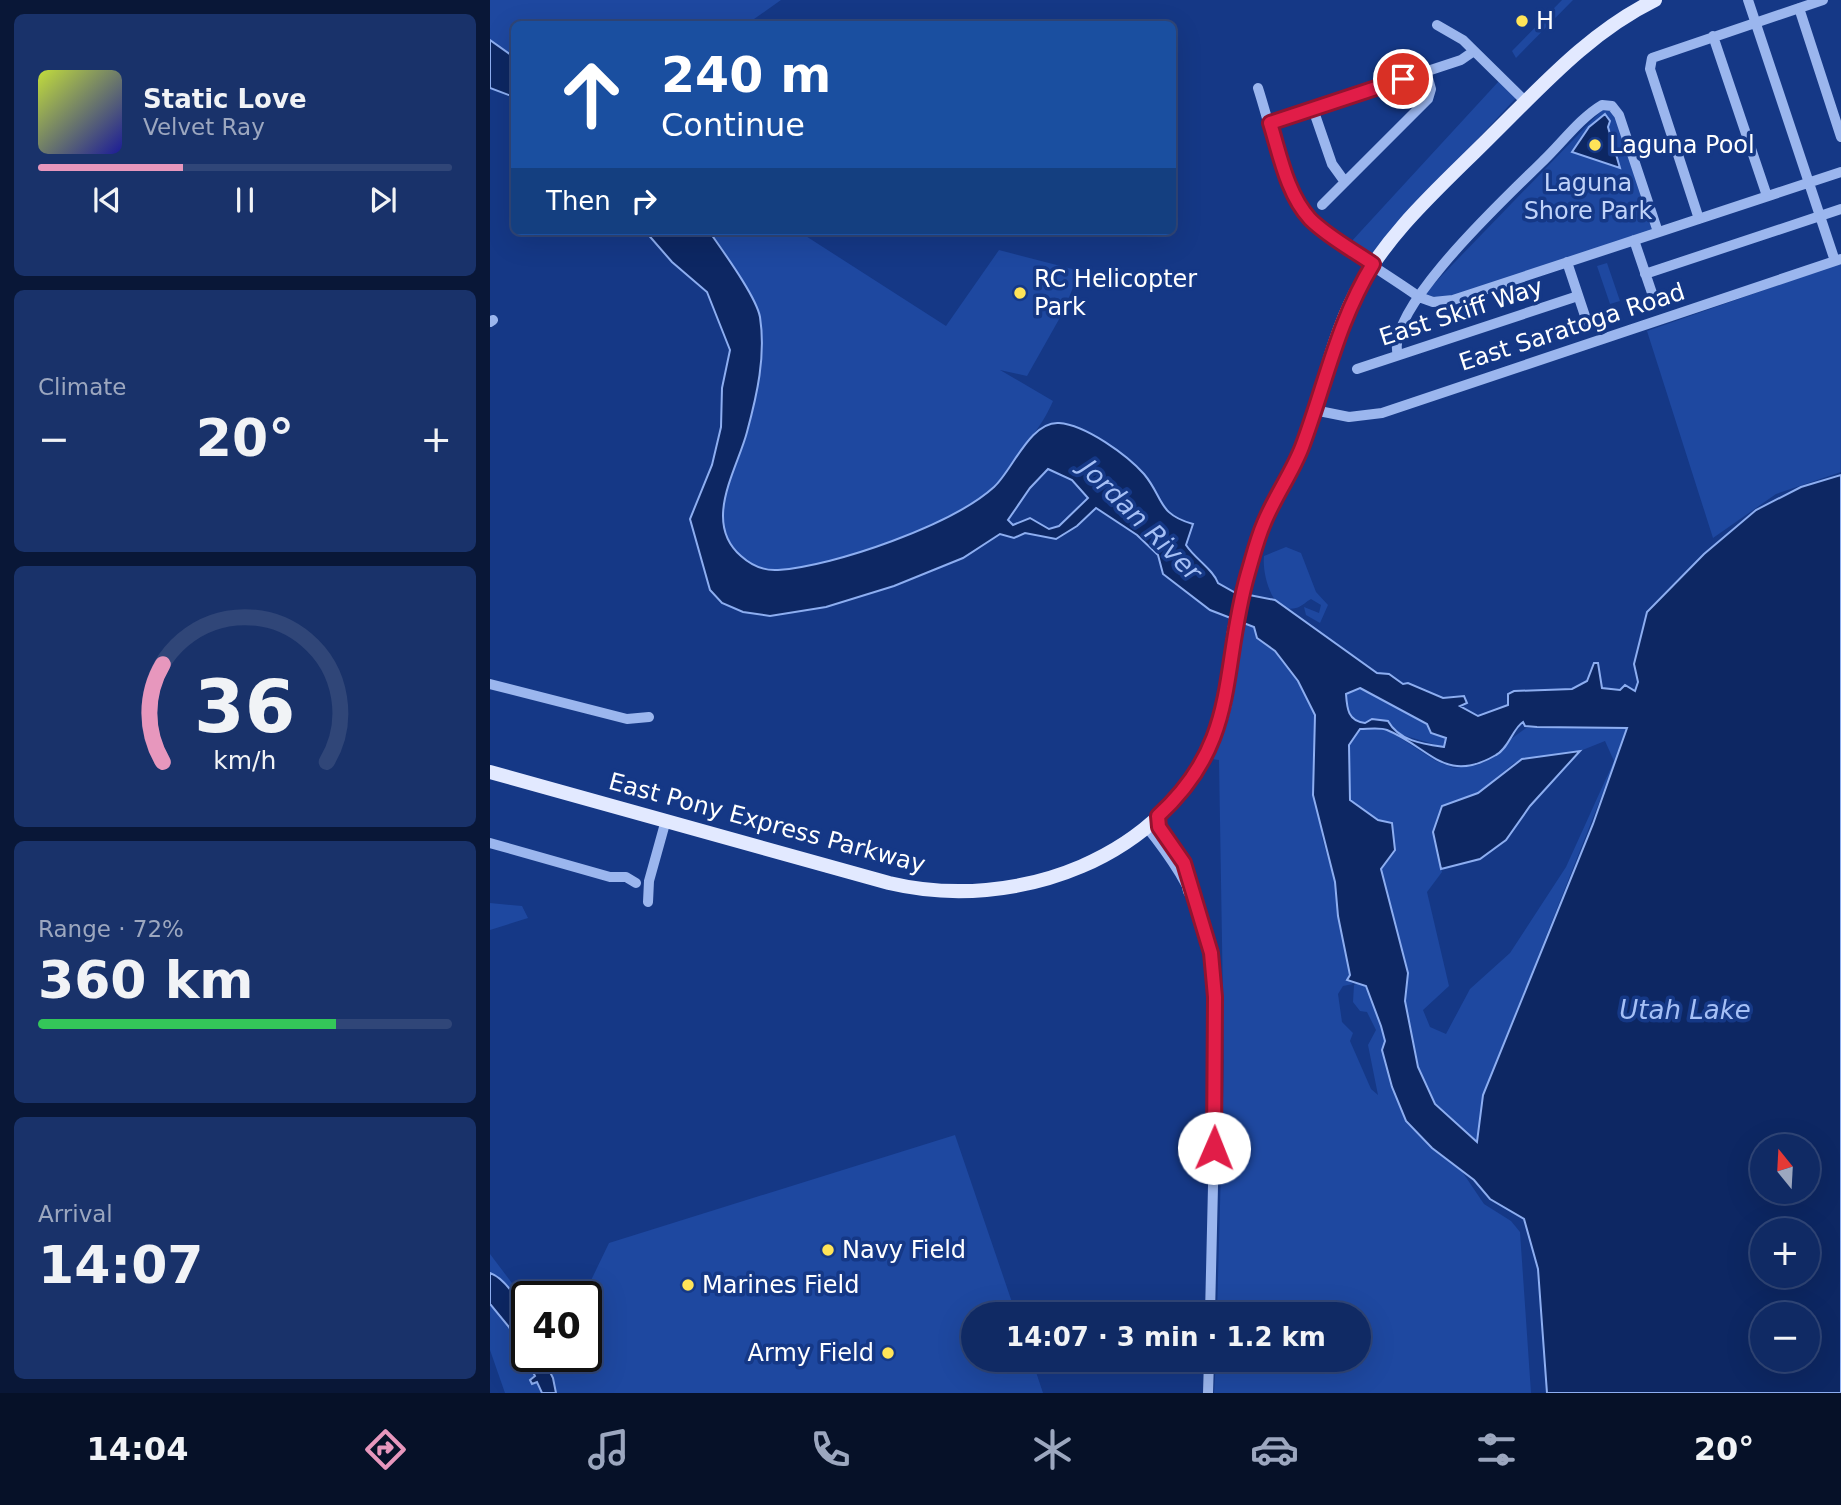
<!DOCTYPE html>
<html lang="en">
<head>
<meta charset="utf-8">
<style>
  :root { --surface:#102a64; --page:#19326a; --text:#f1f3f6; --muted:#9ca7bf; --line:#304678; --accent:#e797bd }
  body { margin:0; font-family:"DejaVu Sans",sans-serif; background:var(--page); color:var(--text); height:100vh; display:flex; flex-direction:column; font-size:26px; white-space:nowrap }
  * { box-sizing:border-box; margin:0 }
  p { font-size:23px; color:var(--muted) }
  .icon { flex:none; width:38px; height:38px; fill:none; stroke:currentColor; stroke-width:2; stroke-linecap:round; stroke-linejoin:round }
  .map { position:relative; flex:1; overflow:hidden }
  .details { display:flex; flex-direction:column; gap:14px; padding:14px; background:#091737; width:490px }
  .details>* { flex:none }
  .guide { position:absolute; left:21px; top:21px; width:665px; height:214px; border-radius:10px; box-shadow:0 7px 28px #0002,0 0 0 2px var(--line); background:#1a4fa0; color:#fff; overflow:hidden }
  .needle { width:46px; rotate:342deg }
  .controls { position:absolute; left:1260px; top:1134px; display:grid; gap:14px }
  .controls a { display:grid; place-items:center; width:70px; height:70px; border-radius:50%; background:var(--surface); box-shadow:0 7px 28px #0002,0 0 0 2px var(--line); font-size:35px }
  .speed { position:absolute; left:21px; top:1281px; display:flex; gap:14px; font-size:35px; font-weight:700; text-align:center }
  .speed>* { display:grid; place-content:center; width:91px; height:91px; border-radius:50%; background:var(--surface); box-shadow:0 7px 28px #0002,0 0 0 2px var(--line); line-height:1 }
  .speed .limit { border:4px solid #111; border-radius:10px; background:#fff; color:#111 }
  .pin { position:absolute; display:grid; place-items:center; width:60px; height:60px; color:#fff; margin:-30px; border:4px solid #fff; border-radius:50%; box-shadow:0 2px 7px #0007 }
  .me { position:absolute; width:77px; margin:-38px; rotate:1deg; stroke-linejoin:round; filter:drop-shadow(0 0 5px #0008) }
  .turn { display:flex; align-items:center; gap:24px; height:147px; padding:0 35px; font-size:32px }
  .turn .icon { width:91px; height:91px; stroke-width:2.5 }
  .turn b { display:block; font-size:49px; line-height:60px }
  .then { display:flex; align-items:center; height:66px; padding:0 35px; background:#0003; gap:14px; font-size:26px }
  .big { font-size:52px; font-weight:800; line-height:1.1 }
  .details .widget { flex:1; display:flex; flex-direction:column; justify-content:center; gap:10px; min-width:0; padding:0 24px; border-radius:10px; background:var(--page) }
  .details .dial { align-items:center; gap:0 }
  .dial svg { height:182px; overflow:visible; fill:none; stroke:var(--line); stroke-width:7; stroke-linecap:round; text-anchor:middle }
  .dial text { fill:var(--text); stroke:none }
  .song { display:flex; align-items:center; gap:21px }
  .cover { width:84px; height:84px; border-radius:10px; background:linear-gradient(135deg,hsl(70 70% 55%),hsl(240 70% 35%)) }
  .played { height:7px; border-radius:4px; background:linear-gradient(90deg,var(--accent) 35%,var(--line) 35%) }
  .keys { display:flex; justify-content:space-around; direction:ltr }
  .heat { display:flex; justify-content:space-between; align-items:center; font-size:38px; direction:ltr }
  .charge { height:10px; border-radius:5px; background:linear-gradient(90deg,#34c759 72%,var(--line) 0) }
  .trip { position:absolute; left:471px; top:1302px; width:410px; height:70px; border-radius:35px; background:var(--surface); box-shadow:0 7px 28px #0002,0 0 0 2px var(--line); font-weight:800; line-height:70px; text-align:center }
  .tab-bar { display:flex; height:112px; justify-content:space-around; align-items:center; background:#061128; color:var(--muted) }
  .tab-bar .icon { width:49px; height:49px }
  .tab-bar .active { color:var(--accent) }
  .tab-bar b { font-size:32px; color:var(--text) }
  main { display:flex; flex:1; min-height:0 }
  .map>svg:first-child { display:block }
  .green { fill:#1e48a0; fill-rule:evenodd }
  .water { fill:#0d2763; stroke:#8daef1; stroke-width:2; fill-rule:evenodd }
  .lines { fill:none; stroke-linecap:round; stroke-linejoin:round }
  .minor { stroke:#9bb6ee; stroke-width:10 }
  .major { stroke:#e2e9ff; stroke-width:14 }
  .route-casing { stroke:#92132f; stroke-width:18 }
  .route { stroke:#e11d48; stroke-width:12 }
  .poi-dot { fill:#ffe458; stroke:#153886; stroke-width:2.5 }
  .labels { text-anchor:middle; stroke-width:7; stroke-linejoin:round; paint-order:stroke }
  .poi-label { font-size:24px; fill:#fff; stroke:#153886; text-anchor:start }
  .park-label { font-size:24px; fill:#c0d3fa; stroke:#153886 }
  .street-label { font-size:24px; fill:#fff; stroke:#153886 }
  .water-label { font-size:26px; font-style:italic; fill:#a6c0f6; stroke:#153886 }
</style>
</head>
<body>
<main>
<section class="details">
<div class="widget">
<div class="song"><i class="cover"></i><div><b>Static Love</b><p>Velvet Ray</p></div></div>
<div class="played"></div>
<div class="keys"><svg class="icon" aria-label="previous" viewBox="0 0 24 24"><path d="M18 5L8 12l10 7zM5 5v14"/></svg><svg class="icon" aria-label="pause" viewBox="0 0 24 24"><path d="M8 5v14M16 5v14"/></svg><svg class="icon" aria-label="next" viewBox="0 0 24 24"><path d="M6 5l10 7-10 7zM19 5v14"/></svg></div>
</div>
<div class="widget"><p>Climate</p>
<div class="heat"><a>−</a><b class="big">20°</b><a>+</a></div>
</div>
<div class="widget dial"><svg viewBox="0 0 100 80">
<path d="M14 69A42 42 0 1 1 86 69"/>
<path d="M14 69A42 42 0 0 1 14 26" stroke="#e797bd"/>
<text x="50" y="56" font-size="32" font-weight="700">36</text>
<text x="50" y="72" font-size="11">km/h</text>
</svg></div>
<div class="widget"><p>Range · 72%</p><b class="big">360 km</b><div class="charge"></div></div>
<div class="widget"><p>Arrival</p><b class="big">14:07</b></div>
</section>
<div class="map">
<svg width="1351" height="1393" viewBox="0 0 1351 1393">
  <rect width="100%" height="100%" fill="#153886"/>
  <path class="green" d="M0,0H291L257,24H24V56L0,52Z
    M1072,0H1083L1026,58L1022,51Z
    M1009,81L1026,98L878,257L860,243Z
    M1112,110L1123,111L1162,230L954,299L934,294Z
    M219,231H308L456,326L509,250L590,271L572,314L537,376L510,370L563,401C552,426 541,437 525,458C518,467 512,480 503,488C460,525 345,567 288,570C271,571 252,562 243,548C220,511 244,473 256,437C266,404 276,351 270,317C266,296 232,250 219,231Z
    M1117,263L1130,301L1120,304L1107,266Z
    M1351,263V472L1286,494L1223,538L1157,331Z
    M796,547L811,553L826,592L838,605L830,623L816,615L814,607L829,613L831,605L821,599C817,601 811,607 806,608C781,615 772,572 774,556Z
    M752,622L765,627L767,638L784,651L808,681L825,715V751L832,838L845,882L848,916L860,975L857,980L863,984L853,986L848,994L852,1022L863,1033L860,1041L881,1089L888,1095L878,1045L886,1030L877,1012L870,1011L863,1002L864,985L868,983L876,986L942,1148L971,1170L994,1204L1021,1221L1030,1232L1041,1393H724L726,1360H868V1314H727L734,1062L729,760L722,759L740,703Z
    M870,688L905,705L957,738L954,747L867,722L860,717L855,695Z
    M1117,726L1137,728L1135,737L993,1095L987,1143L945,1104L928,1067L915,1001L918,973L891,869L905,850L888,820L860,800L859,745L870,729H896L946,761L964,768L988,765L1011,753L1021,739L1036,728ZM1115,741L1124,761L1076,867L1020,953L980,989L956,1034L940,1027L933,1010L959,986L937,892L952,872L943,832L952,806L988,793L1024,763L1090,751Z
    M0,903L32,906L38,918L0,930Z
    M465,1135L526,1314H483V1360H542L553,1393H15L0,1350V1254L37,1303V1356H96V1297H93L119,1243Z"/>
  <path class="water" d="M0,40L24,57V97L0,88Z
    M1115,114L1120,121L1118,127L1130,168L1082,152L1099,127Z
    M155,231H219C232,250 266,296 270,317C276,356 267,395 257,432C247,470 212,522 251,556C261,565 273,571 288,570C345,566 462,525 504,487C522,471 540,421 569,423C596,425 637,455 654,474C674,498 667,514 703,524L696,545C705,559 723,569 728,583L744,592L785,600L887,673L899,674L913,684L918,683L953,698L974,696L977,703L970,706L988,716L1018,705V694L1024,691L1082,689L1097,681L1104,663H1108L1112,688L1130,690L1135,685L1145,691L1148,682L1144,664L1157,612L1214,554L1266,510L1311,487L1351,475V1393H1057L1048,1269L1034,1219L1000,1199L984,1180L942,1148L916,1121L902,1087L892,1050L895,1041L891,1026L876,986L857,980L860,975L848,916L845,882L823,795L825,715L808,681L785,651L767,638L764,627L720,610L673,574L668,555L647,535L606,508L587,526L566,539L535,533L524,538L510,534L473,558L404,586L336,607L280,616L253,612L232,603L220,590L200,519L222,465L231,427L232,388L240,350L217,292L182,262ZM558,469L582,480L598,498L569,526L559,529L540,518L523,525L518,520L540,488ZM870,688L937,724L941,733L956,738L954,747C933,744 909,741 898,721L882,719L875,723C858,721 857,709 856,694ZM1033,722L1035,726L1047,727L1137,728L1103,824L993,1095L987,1142L945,1104L928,1067L915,1001L918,973L891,869L905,850L902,823L888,820L860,800L859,745L870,729C878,729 890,727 897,730C941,748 955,785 1006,755C1019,748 1023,728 1033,722ZM1272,1146H1318V1192H1272ZM1272,1230H1318V1276H1272ZM1272,1314H1318V1360H1272Z
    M1090,751L1040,806L1016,840L990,859L951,869L943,832L952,806L988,793L1032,759Z
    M0,1273C16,1279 33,1305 37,1322C39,1332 37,1346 37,1356H52L63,1378L66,1393H52L47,1382L42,1384L40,1380L45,1376L19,1327L0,1304Z"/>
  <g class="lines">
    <path class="minor" d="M1258,0L1345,261
      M1309,8L1351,137
      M947,25L973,40L1036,102
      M1223,36L1277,196
      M768,88C780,125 791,179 813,209C832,237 899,275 929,297L943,302L963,300L1351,172
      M823,109L842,164L855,182
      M780,123L971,60L984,51
      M832,205L938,99L941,89L936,71
      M1209,219L1160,69L1162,58L1333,0
      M1144,240L1164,299
      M1077,262L1097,322
      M1155,274L1351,209
      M0,322L3,320
      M908,355C893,310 1021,193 1053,161C1071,144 1090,118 1112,105L1122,106L1129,115L1168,232
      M867,369L1088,296
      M824,410L859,417L892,413L1351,259
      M0,684L137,719L159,717
      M656,826C681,857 702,888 714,927C731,982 726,1044 725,1101C723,1172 722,1243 720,1314
      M0,843L120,877H136L146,883
      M158,902L159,881L176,820
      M718,1393L719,1360"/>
    <path class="major" d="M0,772L399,883C525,913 677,859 726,732C739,701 739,670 743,638C746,615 753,591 759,569C764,553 768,536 775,520C787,495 803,472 813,446C831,395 841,342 865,294C897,233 950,187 998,139C1050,88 1098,33 1165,0
      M668,816L669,827L693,860L700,891"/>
  </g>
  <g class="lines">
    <g class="route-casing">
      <path id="route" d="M724,1148L725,997L721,953L694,863L669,827L668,816C751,740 730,670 758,573C763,556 767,539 774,523C785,496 802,473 812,447C836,383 847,323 883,264C863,250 838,237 820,219C797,194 790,155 780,123L913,79"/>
    </g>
    <use href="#route" class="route"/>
  </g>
  <g class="poi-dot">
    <circle cx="1032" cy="21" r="7"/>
    <circle cx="1105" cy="145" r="7"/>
    <circle cx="530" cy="293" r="7"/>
    <circle cx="338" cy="1250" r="7"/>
    <circle cx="198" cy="1285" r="7"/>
    <circle cx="398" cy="1353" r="7"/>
  </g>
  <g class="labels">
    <g class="poi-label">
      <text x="1046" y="29">H</text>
      <text x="1119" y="153">Laguna Pool</text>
      <text x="544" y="287">RC Helicopter<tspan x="544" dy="28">Park</tspan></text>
      <text x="352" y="1258">Navy Field</text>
      <text x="212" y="1293">Marines Field</text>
      <text x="384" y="1361" text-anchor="end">Army Field</text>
    </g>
    <g class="park-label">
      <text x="1098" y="191">Laguna<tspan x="1098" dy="28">Shore Park</tspan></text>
    </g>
    <g class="street-label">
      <text transform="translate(971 312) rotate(-18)" y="8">East Skiff Way</text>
      <text transform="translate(1082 327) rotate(-18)" y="8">East Saratoga Road</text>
      <text transform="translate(277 823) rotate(15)" y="8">East Pony Express Parkway</text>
    </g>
    <g class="water-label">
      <text transform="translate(651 520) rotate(45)" y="9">Jordan River</text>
      <text x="1195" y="1019">Utah Lake</text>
    </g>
  </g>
</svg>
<div class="controls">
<a><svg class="needle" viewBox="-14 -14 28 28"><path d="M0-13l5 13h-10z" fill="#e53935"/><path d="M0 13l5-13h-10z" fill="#9ca7bf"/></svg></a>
<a>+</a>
<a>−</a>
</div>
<div class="speed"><div class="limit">40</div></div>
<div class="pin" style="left:913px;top:79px;background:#d93025"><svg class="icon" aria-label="arrive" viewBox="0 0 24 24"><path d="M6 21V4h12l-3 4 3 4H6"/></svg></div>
<svg class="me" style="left:724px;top:1148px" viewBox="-20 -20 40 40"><circle r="19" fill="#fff"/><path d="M0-13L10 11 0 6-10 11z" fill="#e11d48"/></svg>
<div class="trip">14:07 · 3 min · 1.2 km</div>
<div class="guide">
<div class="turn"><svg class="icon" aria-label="ahead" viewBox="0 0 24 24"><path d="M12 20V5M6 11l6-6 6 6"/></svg><div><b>240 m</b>Continue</div></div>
<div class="then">Then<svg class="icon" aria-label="right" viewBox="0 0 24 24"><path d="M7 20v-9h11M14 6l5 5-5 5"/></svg></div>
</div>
</div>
</main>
<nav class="tab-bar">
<b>14:04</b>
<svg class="icon active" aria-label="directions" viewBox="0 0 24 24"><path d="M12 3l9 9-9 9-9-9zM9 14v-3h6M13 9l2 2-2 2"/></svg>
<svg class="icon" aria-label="music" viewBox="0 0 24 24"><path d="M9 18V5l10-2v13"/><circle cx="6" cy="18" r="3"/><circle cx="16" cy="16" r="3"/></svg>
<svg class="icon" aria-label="phone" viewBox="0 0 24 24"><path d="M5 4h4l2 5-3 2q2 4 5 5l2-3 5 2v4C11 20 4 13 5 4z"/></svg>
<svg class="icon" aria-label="climate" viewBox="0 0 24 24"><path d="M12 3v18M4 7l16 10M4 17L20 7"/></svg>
<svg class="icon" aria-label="car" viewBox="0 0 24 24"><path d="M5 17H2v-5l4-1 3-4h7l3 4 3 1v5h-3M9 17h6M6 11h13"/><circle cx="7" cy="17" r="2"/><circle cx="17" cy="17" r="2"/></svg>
<svg class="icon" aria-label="filters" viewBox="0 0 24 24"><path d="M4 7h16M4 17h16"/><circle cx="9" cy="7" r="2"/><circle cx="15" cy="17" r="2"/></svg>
<b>20°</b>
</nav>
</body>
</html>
